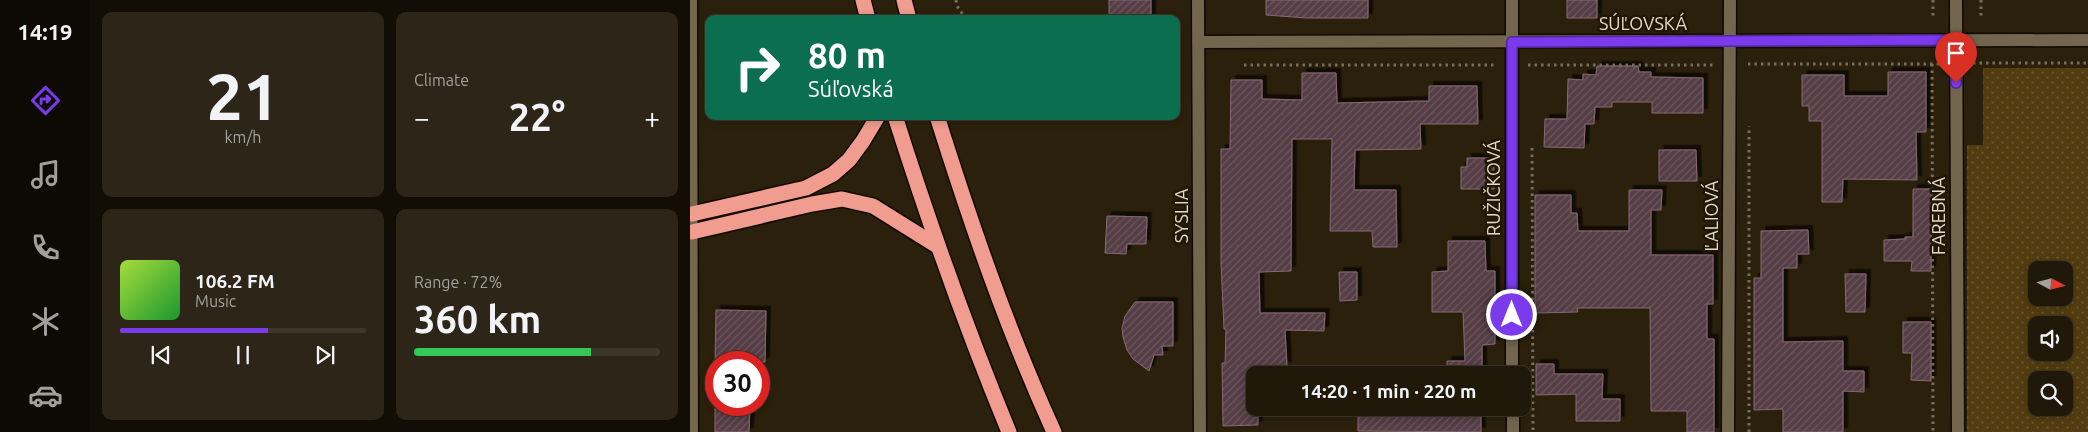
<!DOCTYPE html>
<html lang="en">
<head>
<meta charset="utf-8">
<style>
  :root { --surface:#201809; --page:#2d2517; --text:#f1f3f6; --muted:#a2a09c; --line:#3d372a; --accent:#7c3aed }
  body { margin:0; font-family:Ubuntu,sans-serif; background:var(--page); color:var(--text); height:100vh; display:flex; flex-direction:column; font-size:19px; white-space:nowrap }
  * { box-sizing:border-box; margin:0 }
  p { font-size:16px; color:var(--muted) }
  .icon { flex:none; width:28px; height:28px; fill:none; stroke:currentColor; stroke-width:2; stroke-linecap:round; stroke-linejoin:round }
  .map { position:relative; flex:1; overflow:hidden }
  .details { display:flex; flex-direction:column; gap:12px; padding:12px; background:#120d05; width:600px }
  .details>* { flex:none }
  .guide { position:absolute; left:15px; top:15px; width:475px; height:105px; border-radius:10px; box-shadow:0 2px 8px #0003,0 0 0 1px var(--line); background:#0b6e4f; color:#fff; overflow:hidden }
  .needle { width:32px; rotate:97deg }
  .fabs { position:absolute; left:1338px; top:261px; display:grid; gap:10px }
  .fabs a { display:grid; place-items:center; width:45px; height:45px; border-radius:10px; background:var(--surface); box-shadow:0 2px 8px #0003,0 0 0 1px var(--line); font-size:25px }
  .speed { position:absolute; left:15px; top:351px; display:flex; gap:10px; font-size:25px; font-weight:700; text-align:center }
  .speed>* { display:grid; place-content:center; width:65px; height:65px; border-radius:50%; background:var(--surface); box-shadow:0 2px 8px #0003,0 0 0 1px var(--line); line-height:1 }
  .speed .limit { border:8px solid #d22; background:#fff; color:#111 }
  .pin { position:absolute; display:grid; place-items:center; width:42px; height:42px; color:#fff; margin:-51px -21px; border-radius:50% 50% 50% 0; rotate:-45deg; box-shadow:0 0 5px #0007 }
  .pin .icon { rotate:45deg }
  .me { position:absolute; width:55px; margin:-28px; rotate:0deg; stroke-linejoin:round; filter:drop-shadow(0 0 4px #0008) }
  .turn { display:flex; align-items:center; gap:18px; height:105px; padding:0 20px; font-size:22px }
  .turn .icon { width:65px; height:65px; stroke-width:2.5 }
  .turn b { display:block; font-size:35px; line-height:42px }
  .big { font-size:38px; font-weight:700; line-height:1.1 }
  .details .tile { flex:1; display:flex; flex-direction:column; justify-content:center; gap:8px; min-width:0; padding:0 18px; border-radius:10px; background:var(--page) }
  .details .dial { align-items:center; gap:0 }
  .dial b { font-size:65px; line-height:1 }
  .song { display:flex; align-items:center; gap:15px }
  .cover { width:60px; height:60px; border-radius:8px; background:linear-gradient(135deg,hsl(80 70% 55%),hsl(130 70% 35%)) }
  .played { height:5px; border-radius:2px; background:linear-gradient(90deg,var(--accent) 60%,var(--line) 60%) }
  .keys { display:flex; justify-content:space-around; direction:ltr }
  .heat { display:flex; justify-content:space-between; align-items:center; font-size:28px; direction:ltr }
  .charge { height:8px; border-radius:4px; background:linear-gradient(90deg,#34c759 72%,var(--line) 0) }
  .details .tiles { flex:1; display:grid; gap:12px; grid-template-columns:repeat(2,1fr) }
  .trip { position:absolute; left:556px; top:366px; width:285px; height:50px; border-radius:10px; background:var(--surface); box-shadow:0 2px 8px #0003,0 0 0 1px var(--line); font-weight:700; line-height:50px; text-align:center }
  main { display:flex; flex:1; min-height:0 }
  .menu { display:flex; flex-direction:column; width:90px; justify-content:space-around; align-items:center; background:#0d0a04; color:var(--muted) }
  .menu .icon { width:35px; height:35px }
  .menu .current { color:var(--accent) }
  .menu b { font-size:22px; color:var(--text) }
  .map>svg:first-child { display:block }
  .grass { fill:url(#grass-dots); fill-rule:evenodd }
  .building { fill:url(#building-hatch); stroke:#856a73; filter:url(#shadow) }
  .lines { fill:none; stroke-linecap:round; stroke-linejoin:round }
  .minor-casing { stroke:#130900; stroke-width:15 }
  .motorway-casing { stroke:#130900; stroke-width:18 }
  .path { stroke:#776e5d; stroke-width:3; stroke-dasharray:2.5 4; stroke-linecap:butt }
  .minor { stroke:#72664f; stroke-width:12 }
  .motorway { stroke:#f09c8f; stroke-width:15 }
  .route-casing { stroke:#51269a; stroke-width:12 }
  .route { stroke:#7c3aed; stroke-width:9 }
  .labels { text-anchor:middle; stroke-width:5; stroke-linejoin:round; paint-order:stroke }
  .street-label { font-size:18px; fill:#e0d9cc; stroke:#211704 }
</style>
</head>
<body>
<main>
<nav class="menu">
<b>14:19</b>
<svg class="icon current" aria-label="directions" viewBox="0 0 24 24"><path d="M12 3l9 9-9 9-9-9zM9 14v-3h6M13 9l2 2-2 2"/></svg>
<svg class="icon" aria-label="music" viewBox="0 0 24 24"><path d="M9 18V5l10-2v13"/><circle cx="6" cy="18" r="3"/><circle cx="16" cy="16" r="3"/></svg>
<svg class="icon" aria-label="phone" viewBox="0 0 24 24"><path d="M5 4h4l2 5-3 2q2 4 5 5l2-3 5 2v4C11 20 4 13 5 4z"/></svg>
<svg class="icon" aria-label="climate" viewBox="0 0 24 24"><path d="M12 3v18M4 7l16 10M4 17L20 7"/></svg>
<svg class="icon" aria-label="car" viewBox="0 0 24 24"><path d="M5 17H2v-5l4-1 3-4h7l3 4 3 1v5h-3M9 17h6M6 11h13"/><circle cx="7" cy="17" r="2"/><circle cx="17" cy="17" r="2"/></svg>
</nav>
<section class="details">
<div class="tiles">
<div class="tile dial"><b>21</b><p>km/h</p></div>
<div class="tile"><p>Climate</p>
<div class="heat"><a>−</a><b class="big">22°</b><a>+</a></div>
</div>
<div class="tile">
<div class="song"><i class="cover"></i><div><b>106.2 FM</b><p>Music</p></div></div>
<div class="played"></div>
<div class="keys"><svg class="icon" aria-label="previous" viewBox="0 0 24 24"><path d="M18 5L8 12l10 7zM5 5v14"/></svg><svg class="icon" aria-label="pause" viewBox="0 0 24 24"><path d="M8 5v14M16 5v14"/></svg><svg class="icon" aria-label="next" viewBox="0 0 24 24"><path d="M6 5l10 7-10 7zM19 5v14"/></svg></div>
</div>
<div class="tile"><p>Range · 72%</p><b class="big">360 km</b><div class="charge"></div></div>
</div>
</section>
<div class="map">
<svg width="1398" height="432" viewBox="0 0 1398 432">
  <defs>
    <pattern id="grass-dots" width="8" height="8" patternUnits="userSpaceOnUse" patternTransform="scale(1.25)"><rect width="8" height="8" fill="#533d10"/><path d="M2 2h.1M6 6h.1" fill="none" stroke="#6b5832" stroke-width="1.8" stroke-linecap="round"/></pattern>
    <pattern id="building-hatch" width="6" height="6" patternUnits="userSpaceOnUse" patternTransform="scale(1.25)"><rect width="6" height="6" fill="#553d45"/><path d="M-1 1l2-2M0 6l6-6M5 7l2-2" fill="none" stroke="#6d585f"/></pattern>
    <filter id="shadow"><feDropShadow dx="4.5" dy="-4.5" stdDeviation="0" flood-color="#0009"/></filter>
  </defs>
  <rect width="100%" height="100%" fill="#2b200c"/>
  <path class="grass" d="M1293,68H1398V432H1277V145H1293ZM1346,270H1374V298H1346ZM1346,325H1374V352H1346ZM1346,380H1374V408H1346Z"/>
  <path class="building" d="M419,0H461V19H419Z
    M576,0H678V18H617L576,15Z
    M877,0H907V18H877Z
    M907,66H948L949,72H961V77L1013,78V113H962V102H922V107H905L904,124H895L894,148L854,147L855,119H877L878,79L893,80V74L906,75Z
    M1198,72H1236V132H1226L1227,180L1153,179L1152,202H1132V121H1119V106H1112V75H1154V96H1198Z
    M612,73H646L647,103L739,101V86H787L788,124H730L731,149L665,150L664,190H706L707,247H683L682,231H640L642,139H602L601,271L569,272L570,313H635L634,331L595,330L597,366L570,367V375H565V408H568V425L533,426L532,363H535L536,329H534L531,263V149H540L541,80H572V99L612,100Z
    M969,150H1006L1007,181H969Z
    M777,158H804V189H771V167H777Z
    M1223,189H1241V271H1221L1222,261H1194V240L1215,239V237H1223Z
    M939,190H972L971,210H961V255H1023V304H1017V339H1024V432H997V411H961L960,308H887L888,312L845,313V195H881V213H887L888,231H939Z
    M417,216L457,217L456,244H437L436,254L415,253Z
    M1118,230L1119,254H1107V268H1093V342L1153,341V371H1174V392L1153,391V432H1093V409L1064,410V278H1071V231Z
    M758,241H795L796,271H805V344L792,345V375H757V361H775L773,312H742V272L758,271Z
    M649,272H667V300L650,301Z
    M1155,274H1176L1175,312H1156Z
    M445,302H483V346H472L473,355H464L459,371L443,359L437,350L433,337L432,328L435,316Z
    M26,310L76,311L75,362H25Z
    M1213,322H1241V381L1221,380L1222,353H1213Z
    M846,364H864V374H913L912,399H930V421H886V394L846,395Z
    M25,405H60L59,432H25Z
    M668,408H698V411H748V408H791V432L668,431Z"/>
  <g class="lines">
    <g class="minor-casing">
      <path id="minor" d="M1,0L2,432
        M508,0L510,432
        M822,0V375
        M1266,0L1268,432
        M508,42L1398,40
        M823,408V432
        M1038,432L1040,0"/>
    </g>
    <g class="motorway-casing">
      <path id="motorway" d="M173,0L178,19
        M214,0L219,19
        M205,116C239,223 276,328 319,432
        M247,116C281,224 317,329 364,432
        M2,214L116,188L143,174L159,160L173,141L188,116
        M2,232L122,204L152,199L183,206L247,246"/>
    </g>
    <path class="path" d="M266,0L267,6L276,19
      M1243,0V19
      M1291,0V19
      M1283,63H1398
      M1058,64H1249
      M1242,64L1243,432
      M554,65H806
      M838,65H1024
      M842,148L843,432
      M1059,432V126"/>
    <use href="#minor" class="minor"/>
    <use href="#motorway" class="motorway"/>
  </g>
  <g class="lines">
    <g class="route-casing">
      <path id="route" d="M822,315V42L1266,40V83"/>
    </g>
    <use href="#route" class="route"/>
  </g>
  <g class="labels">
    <g class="street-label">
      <text x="953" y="30">SÚĽOVSKÁ</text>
      <text transform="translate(804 188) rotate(-90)" y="6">RUŽIČKOVÁ</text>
      <text transform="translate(492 216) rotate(-90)" y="6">SYSLIA</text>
      <text transform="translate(1022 216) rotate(-90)" y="6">ĽALIOVÁ</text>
      <text transform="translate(1249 216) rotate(-90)" y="6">FAREBNÁ</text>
    </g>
  </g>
</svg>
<div class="fabs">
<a><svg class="needle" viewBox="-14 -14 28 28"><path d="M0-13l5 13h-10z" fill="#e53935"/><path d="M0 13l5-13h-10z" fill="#a2a09c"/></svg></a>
<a><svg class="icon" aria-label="sound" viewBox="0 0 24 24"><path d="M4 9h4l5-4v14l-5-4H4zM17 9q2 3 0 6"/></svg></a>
<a><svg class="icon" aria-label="search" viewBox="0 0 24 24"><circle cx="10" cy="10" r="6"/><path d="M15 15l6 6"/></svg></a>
</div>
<div class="speed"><div class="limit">30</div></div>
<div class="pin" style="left:1266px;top:83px;background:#d93025"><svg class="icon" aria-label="arrive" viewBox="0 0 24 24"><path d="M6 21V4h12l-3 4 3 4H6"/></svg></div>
<svg class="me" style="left:822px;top:315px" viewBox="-20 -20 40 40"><circle r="17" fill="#7c3aed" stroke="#fff" stroke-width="3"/><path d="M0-11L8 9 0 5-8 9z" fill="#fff"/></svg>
<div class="trip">14:20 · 1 min · 220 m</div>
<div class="guide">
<div class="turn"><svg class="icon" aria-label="right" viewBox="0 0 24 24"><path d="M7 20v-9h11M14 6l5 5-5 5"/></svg><div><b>80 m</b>Súľovská</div></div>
</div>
</div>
</main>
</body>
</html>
